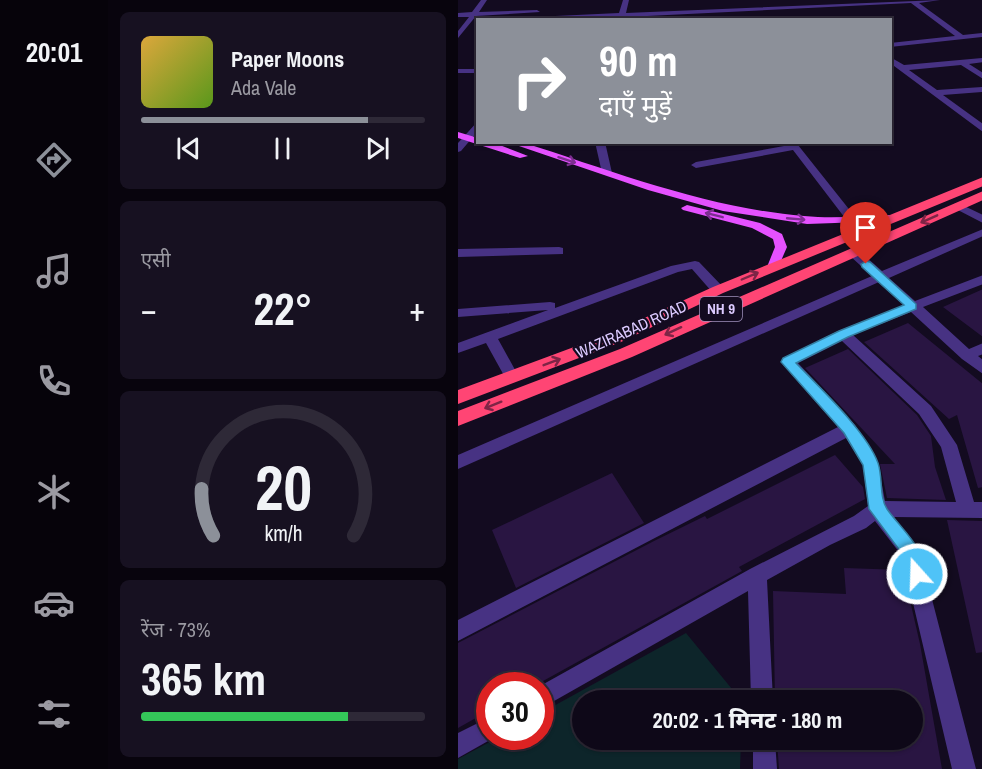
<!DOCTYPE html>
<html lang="hi">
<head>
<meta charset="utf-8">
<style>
  :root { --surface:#0e0818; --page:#171121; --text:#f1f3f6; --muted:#9b9aa2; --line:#2e2937; --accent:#8c9099 }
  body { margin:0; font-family:"Archivo Narrow","Noto Sans Devanagari",sans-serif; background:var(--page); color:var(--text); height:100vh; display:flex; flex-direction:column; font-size:22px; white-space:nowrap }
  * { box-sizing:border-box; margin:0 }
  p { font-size:20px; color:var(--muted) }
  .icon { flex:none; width:33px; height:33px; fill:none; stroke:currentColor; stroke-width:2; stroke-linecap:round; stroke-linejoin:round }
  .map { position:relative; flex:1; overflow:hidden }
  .side { display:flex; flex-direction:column; gap:12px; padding:12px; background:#08040d; width:350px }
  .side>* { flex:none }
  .hud { position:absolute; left:18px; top:18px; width:416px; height:126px; border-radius:0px; box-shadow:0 2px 4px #0004,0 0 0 2px var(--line); background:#8c9099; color:#fff; overflow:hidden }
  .speed { position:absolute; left:18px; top:672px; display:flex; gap:12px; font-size:30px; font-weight:700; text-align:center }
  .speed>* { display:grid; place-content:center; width:78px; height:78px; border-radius:50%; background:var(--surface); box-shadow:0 2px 4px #0004,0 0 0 2px var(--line); line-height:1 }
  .speed .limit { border:9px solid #d22; background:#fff; color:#111 }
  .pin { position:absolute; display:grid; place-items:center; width:51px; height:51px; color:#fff; margin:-62px -26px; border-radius:50% 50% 50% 0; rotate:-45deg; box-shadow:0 0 6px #0007 }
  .pin .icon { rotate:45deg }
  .me { position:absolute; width:66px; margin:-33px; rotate:340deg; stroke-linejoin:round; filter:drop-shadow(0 0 4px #0008) }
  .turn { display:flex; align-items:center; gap:21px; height:126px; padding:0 24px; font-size:27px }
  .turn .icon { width:78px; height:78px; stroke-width:2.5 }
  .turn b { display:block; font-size:42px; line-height:51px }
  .big { font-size:45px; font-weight:800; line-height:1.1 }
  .side .card { flex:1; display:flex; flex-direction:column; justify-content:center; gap:9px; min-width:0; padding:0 21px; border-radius:9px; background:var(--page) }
  .side .dial { align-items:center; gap:0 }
  .dial svg { height:156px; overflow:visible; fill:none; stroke:var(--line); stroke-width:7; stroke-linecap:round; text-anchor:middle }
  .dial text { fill:var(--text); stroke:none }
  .song { display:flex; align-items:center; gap:18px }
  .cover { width:72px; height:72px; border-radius:9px; background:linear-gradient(135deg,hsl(40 70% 55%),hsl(90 70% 35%)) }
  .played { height:6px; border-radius:3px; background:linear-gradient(90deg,var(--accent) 80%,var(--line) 80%) }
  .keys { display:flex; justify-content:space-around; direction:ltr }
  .heat { display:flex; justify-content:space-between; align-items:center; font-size:33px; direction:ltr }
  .charge { height:9px; border-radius:4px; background:linear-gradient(90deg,#34c759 73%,var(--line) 0) }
  .trip { position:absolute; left:114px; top:690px; width:351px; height:60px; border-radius:30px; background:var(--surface); box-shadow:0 2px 4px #0004,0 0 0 2px var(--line); font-weight:800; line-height:60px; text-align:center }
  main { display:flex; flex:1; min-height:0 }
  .tab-bar { display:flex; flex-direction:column; width:108px; justify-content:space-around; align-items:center; background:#06030a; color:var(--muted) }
  .tab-bar .icon { width:42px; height:42px }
  .tab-bar .current { color:var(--accent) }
  .tab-bar b { font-size:27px; color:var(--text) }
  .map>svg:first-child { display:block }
  .green { fill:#0d252a }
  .building { fill:#291542 }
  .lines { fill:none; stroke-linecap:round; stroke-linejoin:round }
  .minor { fill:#473283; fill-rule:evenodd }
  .major { fill:#e551ff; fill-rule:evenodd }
  .highway { fill:#ff4574; fill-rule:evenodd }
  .oneway { stroke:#7c2e90 }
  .oneway2 { stroke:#7d2546 }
  .route { fill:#4fc3f7; stroke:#337fa1; stroke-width:1.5 }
  .labels { text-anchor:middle; stroke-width:4.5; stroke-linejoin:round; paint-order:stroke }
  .shield { fill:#130b20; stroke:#a091bc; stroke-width:1.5 }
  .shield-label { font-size:15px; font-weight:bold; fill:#dccaff }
  .street-label { font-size:16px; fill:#dccaff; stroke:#130b20 }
</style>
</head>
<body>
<main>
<nav class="tab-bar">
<b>20:01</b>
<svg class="icon current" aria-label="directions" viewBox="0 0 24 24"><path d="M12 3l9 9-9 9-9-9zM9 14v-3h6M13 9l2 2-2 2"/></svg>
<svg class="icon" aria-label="music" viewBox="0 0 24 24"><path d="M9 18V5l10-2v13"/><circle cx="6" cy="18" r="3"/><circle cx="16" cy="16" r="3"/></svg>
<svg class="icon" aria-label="phone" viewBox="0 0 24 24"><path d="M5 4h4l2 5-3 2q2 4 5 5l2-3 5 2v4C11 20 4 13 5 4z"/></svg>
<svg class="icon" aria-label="climate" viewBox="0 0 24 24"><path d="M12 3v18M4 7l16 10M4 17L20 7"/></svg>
<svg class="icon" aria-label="car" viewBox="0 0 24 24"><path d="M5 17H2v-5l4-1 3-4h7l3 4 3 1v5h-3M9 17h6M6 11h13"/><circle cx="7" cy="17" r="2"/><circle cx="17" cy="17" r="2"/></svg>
<svg class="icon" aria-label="filters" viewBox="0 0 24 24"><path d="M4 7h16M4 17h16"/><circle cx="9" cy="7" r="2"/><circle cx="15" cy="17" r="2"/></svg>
</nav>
<section class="side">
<div class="card">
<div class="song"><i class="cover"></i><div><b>Paper Moons</b><p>Ada Vale</p></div></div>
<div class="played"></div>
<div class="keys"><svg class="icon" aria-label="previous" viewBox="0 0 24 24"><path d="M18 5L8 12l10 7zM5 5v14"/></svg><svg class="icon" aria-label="pause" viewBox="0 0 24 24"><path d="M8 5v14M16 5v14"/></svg><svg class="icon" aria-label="next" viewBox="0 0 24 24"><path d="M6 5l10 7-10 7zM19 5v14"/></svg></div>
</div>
<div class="card"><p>एसी</p>
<div class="heat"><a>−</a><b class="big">22°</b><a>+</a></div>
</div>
<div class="card dial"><svg viewBox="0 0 100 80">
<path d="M14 69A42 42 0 1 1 86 69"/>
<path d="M14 69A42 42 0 0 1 8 45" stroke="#8c9099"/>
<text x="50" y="56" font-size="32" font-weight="700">20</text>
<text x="50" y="72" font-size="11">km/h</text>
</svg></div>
<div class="card"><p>रेंज · 73%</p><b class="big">365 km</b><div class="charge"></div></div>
</section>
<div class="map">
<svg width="525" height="769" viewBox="0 0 525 769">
  <rect width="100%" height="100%" fill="#130b20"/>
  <path class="green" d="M228,633L283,700H124V740H283L282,769H0V759L41,737L82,736L83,713Z"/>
  <path class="building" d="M525,289V337L485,307Z
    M450,323L525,384V487L520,488L499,415L491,419L406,342Z
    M390,349L459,415L473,436L477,467L488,500L429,498L422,464H437L347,368Z
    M377,455L405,487L407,499L281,567L284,571L76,686H32V710L0,728V643L196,541L247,516L249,519Z
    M154,473L186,523L58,588L34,530Z
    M489,520L525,521V652L518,653Z
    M386,568L445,570L462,644L484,769H321L319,740H454V700H317L315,591L388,594Z"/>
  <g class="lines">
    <path class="minor" d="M23,0H29L21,12L79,10L82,12L18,16L0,38V31L11,17H0V13L14,12Z
      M165,0H171L168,13L482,0L461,3L505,35L525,33V37L432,47V43L497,36L453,3L108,20L73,19L76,17L161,13Z
      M432,57L446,65L525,58V62L511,64L525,73V79L503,65L451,70L479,90L525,87V92L485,95L525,124V132L432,63Z
      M0,69H20V73H0Z
      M20,121V131L3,151L0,152V143Z
      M137,142H147L154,173L153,175L144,173Z
      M337,144L340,145L398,218V222H390L335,150L238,168L233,165L238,162Z
      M500,203L525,215V223L496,208V204Z
      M525,229V236L431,278L457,301L525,275V284L465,307L511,349L525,343V354L520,356L525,360V374L504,359L453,312L395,335L473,406L499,445L516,502H525V518L436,517L462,553L518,769H494L444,556L417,521L408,528L372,545L309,580L315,700H293L290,591L82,709V686L292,569L396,516L410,506L405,465L388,438L0,641V620L380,427L323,362L325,358L380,331L446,305L421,282L0,469V455L414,276L391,255V249H399L424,271ZM384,341L461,414L483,447L498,502L427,501L419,459L397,425L340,363Z
      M101,247L105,248V254L0,257V249Z
      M237,261L241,262L265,287L266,290L265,293H255L234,269L220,272L40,339L61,377L59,381H49L28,343L0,353V343L90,310L0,317V309L92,302L97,303V308L213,266Z
      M32,717V736H39L0,758V733Z
      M295,740H317L319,769H295Z"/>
    <path class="major" d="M0,132L20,138V142H34L70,156L62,158L0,138Z
      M49,142H64C157,172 249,208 346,216C375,219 404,216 433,215L439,218L433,221L349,224L265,211L190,190Z
      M229,205L302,223L324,234L329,247L319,270H311L309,267L317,247L315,239L294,228L225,210L223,208Z"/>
    <path class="highway" d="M525,177V186L265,293L163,342L0,404V390L151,334L255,287Z
      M525,191V200L174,357L0,426V411L162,349Z"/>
  </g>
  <defs><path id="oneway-shaft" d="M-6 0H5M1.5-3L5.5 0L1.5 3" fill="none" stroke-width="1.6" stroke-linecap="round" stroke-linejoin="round" transform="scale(1.5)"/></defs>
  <g class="oneway">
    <use href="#oneway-shaft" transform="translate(109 160) rotate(18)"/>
    <use href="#oneway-shaft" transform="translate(256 215) rotate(-166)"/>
    <use href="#oneway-shaft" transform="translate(338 219) rotate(5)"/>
  </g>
  <g class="oneway2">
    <use href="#oneway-shaft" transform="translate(471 219) rotate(156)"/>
    <use href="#oneway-shaft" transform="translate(292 276) rotate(-23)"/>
    <use href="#oneway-shaft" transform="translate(215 331) rotate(155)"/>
    <use href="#oneway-shaft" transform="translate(94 362) rotate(-21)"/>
    <use href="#oneway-shaft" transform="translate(35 405) rotate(158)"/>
  </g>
  <path class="route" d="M408,261L412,262L458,304V309L390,337L338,363C362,388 409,432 420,463C425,477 421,497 429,509C441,527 476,556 465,580L459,582L453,580L446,556L411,509L405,465L386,433L323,362L325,358L381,331L446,305L404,267L403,264Z"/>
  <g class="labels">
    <rect class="shield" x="242" y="297" width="42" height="24" rx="4.5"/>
    <g class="shield-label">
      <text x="263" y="314">NH 9</text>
    </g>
    <g class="street-label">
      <text transform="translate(173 329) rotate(-24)" y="6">WAZIRABAD ROAD</text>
    </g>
  </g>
</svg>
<div class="speed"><div class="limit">30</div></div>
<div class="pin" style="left:408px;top:264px;background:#d93025"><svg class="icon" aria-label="arrive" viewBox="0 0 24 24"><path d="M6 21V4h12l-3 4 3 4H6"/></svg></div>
<svg class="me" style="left:459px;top:574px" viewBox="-20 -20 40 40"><circle r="17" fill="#4fc3f7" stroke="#fff" stroke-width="3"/><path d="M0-11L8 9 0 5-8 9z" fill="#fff"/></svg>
<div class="trip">20:02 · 1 मिनट · 180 m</div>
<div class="hud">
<div class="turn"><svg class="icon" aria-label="right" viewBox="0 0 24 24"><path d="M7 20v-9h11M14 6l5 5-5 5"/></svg><div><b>90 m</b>दाएँ मुड़ें</div></div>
</div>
</div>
</main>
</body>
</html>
